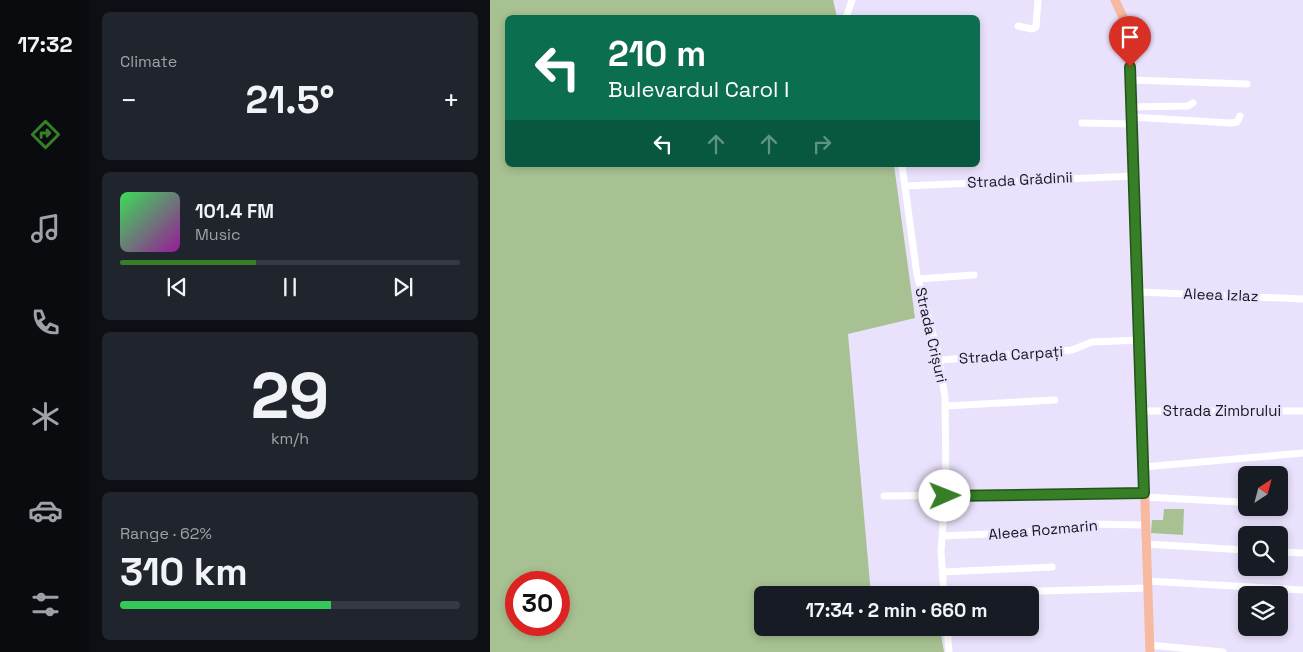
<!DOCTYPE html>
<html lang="en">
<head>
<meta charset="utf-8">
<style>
  :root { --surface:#171b24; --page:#20242c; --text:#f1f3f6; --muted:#9ea1a6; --line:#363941; --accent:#367f26 }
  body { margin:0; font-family:"Space Grotesk",sans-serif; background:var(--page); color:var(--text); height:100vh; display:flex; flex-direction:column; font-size:19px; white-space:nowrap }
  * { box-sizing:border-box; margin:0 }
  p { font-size:16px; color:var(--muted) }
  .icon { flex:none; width:28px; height:28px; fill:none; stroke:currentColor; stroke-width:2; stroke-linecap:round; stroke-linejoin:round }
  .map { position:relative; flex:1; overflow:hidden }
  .sheet { display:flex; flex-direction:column; gap:12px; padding:12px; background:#0d0f14; width:400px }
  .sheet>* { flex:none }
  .guide { position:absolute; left:15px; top:15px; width:475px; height:152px; border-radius:8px; box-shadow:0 2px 8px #0003; background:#0b6e4f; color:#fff; overflow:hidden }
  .needle { width:32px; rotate:36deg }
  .controls { position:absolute; left:748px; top:466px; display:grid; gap:10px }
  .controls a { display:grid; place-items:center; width:50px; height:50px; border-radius:8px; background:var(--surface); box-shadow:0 2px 8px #0003; font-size:25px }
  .speed { position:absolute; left:15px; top:571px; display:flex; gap:10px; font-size:25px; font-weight:700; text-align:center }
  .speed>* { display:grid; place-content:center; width:65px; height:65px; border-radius:50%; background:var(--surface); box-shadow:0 2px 8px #0003; line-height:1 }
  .speed .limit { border:8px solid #d22; background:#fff; color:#111 }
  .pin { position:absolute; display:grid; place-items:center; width:42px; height:42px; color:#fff; margin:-51px -21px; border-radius:50% 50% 50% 0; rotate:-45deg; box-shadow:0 0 5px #0007 }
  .pin .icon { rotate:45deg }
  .me { position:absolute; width:55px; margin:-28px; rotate:89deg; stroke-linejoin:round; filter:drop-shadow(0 0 4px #0008) }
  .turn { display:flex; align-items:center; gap:18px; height:105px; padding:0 20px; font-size:22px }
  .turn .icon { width:65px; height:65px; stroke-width:2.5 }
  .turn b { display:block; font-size:35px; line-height:42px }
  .lanes { display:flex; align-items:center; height:48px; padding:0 20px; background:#0003; justify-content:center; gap:25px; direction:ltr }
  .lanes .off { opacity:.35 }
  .big { font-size:38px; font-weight:600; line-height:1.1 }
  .sheet .tile { flex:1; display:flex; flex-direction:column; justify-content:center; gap:8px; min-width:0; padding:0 18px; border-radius:8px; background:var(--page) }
  .sheet .dial { align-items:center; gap:0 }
  .dial b { font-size:65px; line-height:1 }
  .song { display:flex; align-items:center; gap:15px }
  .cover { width:60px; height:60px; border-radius:8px; background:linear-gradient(135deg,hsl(130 70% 55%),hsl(300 70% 35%)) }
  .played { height:5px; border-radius:2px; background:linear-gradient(90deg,var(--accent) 40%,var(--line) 40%) }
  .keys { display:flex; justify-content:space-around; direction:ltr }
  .heat { display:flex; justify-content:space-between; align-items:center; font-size:28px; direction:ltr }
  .charge { height:8px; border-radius:4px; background:linear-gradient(90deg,#34c759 62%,var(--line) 0) }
  .trip { position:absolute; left:264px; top:586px; width:285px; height:50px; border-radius:8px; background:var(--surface); box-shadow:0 2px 8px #0003; font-weight:600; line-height:50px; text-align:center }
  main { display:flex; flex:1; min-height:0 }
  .menu { display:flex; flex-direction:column; width:90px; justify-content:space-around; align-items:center; background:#090b0e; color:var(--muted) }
  .menu .icon { width:35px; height:35px }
  .menu .active { color:var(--accent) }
  .menu b { font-size:22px; color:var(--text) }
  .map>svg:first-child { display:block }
  .green { fill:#a7c192; fill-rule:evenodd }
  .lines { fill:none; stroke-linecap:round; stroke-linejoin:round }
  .minor { stroke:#fff; stroke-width:7 }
  .major { stroke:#f8b9a1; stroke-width:9 }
  .route-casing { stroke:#235319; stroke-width:12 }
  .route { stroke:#367f26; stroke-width:9 }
  .labels { text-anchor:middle; stroke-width:5; stroke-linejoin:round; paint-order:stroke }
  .street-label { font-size:15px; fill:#181420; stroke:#eae1fc }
</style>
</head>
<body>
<main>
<nav class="menu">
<b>17:32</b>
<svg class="icon active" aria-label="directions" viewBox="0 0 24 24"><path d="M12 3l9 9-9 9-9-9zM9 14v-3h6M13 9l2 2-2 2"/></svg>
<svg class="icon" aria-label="music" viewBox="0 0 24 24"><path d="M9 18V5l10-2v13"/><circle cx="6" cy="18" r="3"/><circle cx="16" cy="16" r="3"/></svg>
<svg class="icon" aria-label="phone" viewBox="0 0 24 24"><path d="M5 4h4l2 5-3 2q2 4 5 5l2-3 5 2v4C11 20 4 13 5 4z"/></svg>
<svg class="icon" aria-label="climate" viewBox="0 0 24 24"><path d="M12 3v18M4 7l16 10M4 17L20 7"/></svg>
<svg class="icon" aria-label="car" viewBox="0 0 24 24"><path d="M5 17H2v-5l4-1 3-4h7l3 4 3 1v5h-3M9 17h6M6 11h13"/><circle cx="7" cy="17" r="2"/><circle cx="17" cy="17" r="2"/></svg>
<svg class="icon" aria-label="filters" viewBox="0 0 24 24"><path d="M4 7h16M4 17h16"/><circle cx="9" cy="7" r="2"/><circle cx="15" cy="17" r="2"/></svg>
</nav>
<section class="sheet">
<div class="tile"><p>Climate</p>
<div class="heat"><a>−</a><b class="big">21.5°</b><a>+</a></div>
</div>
<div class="tile">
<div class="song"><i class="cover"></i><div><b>101.4 FM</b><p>Music</p></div></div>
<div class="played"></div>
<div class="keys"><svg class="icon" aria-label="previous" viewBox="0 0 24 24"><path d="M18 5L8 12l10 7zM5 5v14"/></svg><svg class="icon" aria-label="pause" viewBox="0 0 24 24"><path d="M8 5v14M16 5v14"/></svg><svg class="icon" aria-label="next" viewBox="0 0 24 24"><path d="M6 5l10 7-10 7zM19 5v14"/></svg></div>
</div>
<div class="tile dial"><b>29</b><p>km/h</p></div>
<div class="tile"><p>Range · 62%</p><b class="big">310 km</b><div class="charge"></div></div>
</section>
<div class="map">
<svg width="813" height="652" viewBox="0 0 813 652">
  <rect width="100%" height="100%" fill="#eae1fc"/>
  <path class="green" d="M0,0H343L347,17L18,18V165H404L425,318L358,334L381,595H272V628H450L454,652H0ZM26,582H69V625H26Z
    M674,509H694L693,535L661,533L662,520H673Z"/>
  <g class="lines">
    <path class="minor" d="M356,18L362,0
      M528,26L542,29L546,27L548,0
      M641,80L757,84
      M641,107L698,106L703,103
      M641,117L741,123L747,122L750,116
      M592,123L642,124
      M412,165L427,275L448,353L455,397L456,486L451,551L454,595
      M416,186L644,176
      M428,279L484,275
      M649,292L813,299
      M450,360L582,350L602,342L650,340
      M455,406L565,400
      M652,411H813
      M653,467L813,453
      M394,496L654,493
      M654,497L749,502L754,498
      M452,536L569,531L598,524L654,525
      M655,544L756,550
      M789,552L813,553
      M453,572L562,567
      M657,581L813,590
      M454,594L657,588
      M457,628L459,652
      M659,645L733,652"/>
    <path class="major" d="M625,0L637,26L640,55L660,652"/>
  </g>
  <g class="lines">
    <g class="route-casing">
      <path id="route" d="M455,496L654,493L640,67"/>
    </g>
    <use href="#route" class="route"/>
  </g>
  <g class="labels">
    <g class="street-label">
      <text transform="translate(530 180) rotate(-3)" y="5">Strada Grădinii</text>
      <text transform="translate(731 295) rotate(2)" y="5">Aleea Izlaz</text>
      <text transform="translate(441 335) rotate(77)" y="5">Strada Crișuri</text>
      <text transform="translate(521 355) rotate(-4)" y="5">Strada Carpați</text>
      <text x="732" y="416">Strada Zimbrului</text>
      <text transform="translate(553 530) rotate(-5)" y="5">Aleea Rozmarin</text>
    </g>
  </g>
</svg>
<div class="controls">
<a><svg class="needle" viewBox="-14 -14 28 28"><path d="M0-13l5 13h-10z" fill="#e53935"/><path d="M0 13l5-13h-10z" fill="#9ea1a6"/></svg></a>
<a><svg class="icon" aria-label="search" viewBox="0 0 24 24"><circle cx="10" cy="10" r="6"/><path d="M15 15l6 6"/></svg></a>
<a><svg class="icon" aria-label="layers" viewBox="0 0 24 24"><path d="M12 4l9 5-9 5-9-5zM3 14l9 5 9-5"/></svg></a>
</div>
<div class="speed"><div class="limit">30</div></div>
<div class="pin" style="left:640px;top:67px;background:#d93025"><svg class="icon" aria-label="arrive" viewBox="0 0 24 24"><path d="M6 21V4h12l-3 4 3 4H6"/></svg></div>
<svg class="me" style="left:455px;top:496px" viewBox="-20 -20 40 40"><circle r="19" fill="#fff"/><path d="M0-13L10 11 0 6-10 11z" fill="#367f26"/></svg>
<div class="trip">17:34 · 2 min · 660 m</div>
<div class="guide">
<div class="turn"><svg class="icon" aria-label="left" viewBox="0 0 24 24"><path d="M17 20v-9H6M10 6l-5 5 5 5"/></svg><div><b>210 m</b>Bulevardul Carol I</div></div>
<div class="lanes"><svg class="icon" aria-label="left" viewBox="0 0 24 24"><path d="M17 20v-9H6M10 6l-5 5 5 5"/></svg><svg class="icon off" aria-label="ahead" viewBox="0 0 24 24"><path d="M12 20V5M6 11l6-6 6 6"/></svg><svg class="icon off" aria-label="ahead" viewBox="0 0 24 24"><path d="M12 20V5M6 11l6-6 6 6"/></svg><svg class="icon off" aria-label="right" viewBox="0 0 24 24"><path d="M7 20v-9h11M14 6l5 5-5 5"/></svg></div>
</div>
</div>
</main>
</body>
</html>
